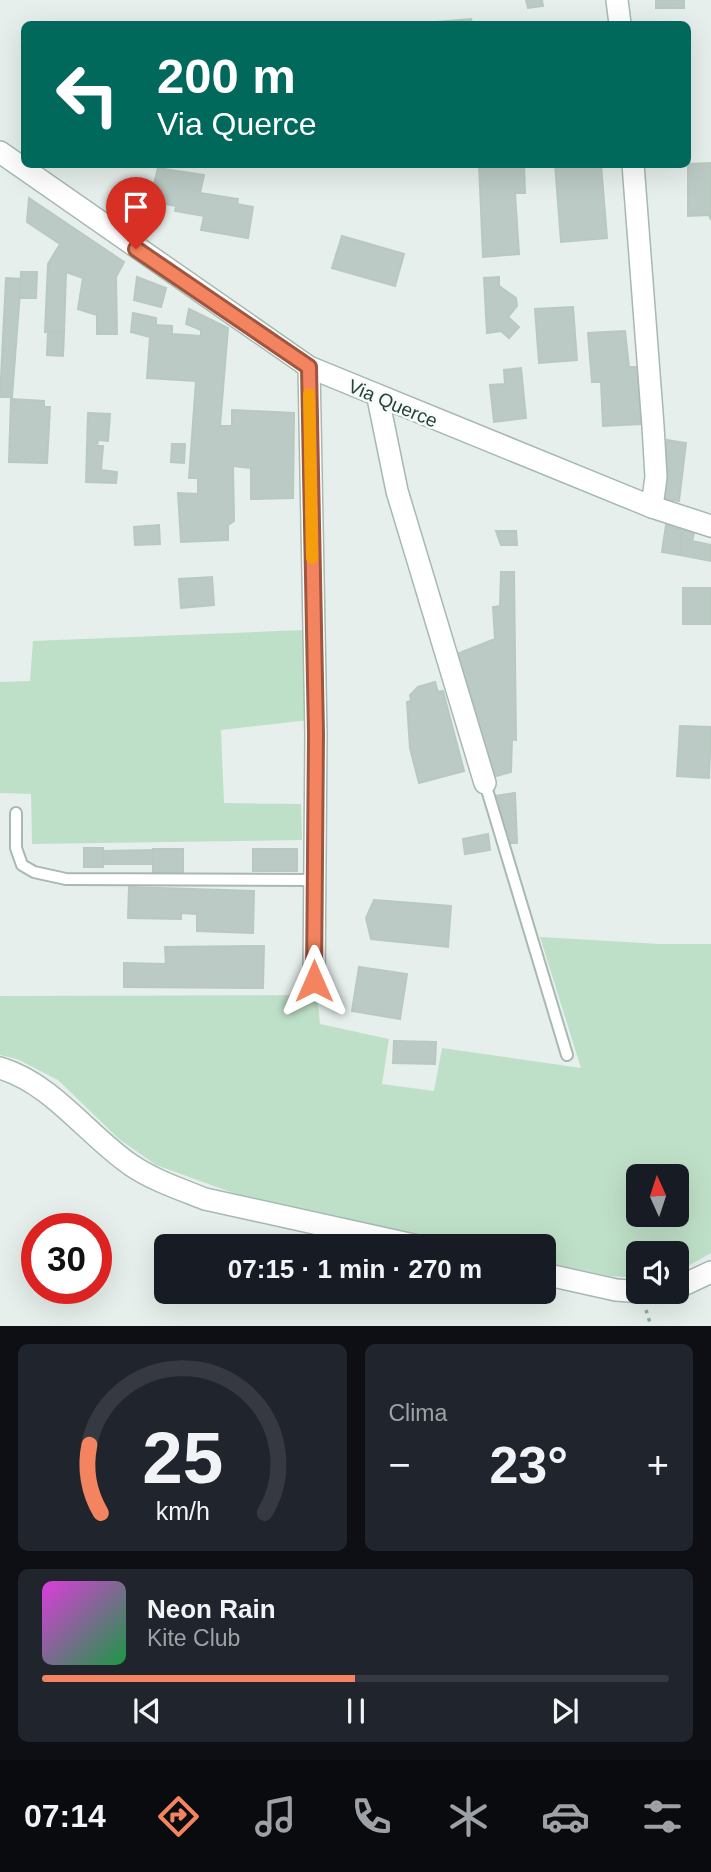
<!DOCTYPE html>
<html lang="it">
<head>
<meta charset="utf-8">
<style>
  :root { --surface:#171b24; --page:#20242c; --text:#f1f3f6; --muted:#9ea1a6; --line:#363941; --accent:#f4845f }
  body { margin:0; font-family:Arial,sans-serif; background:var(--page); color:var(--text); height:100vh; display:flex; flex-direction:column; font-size:26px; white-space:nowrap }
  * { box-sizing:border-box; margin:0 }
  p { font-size:23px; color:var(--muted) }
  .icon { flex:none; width:38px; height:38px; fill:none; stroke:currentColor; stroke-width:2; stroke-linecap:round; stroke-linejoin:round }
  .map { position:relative; height:1326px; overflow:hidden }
  .panel { display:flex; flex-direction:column; gap:18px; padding:18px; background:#0d0f14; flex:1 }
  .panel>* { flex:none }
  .hud { position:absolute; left:21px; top:21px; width:670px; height:147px; border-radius:10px; box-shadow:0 7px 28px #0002; background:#00695c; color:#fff; overflow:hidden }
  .needle { width:46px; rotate:357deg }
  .controls { position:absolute; left:626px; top:1164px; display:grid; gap:14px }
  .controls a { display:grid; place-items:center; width:63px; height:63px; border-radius:10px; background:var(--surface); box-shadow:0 7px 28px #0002; font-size:35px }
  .speed { position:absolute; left:21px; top:1213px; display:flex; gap:14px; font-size:35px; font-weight:700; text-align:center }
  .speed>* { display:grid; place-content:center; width:91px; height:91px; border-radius:50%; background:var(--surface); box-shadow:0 7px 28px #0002; line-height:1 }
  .speed .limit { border:10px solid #d22; background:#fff; color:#111 }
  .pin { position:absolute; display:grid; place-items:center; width:60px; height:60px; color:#fff; margin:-72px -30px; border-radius:50% 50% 50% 0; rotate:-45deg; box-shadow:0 0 7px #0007 }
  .pin .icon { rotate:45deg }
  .me { position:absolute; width:77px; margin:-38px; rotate:0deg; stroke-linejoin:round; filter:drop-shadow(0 0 5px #0008) }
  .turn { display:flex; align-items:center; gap:24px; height:147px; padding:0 21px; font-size:32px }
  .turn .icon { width:91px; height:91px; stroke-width:2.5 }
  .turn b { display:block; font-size:49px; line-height:60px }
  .big { font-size:52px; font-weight:600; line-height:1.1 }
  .panel .tile { flex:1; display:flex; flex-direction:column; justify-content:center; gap:10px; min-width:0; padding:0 24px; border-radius:10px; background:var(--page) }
  .panel .dial { align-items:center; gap:0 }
  .dial svg { height:182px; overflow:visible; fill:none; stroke:var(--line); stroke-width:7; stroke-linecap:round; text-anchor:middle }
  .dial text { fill:var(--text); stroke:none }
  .song { display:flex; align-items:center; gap:21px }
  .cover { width:84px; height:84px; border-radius:10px; background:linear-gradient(135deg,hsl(300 70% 55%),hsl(140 70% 35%)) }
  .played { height:7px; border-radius:4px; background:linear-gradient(90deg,var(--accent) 50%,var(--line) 50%) }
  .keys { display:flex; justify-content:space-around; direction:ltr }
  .heat { display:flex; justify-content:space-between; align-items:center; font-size:38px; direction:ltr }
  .panel .tiles { flex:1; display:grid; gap:18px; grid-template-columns:1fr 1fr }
  .tile:last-child { grid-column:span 2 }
  .trip { position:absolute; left:154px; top:1234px; width:402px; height:70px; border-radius:10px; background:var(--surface); box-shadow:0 7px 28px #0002; font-weight:600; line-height:70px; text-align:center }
  .tab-bar { display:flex; height:112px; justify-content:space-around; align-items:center; background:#090b0e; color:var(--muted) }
  .tab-bar .icon { width:49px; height:49px }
  .tab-bar .on { color:var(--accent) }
  .tab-bar b { font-size:32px; color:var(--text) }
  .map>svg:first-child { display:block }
  .green { fill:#bfe0c8; fill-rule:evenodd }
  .building { fill:#bbcac4; stroke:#b8c9c2; stroke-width:2 }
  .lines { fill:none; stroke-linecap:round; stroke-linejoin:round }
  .service-casing { stroke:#a8b8b2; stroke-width:14 }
  .minor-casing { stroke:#a8b8b2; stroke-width:24 }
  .tertiary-casing { stroke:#a8b8b2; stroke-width:24 }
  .path { stroke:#86b3a5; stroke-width:3.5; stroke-dasharray:3.5 5; stroke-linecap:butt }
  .service { stroke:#fff; stroke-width:10 }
  .minor { stroke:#fff; stroke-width:21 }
  .tertiary { stroke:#fff; stroke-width:21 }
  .route-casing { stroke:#9f563e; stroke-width:18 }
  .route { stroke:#f4845f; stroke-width:12 }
  .slow { stroke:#f59e0b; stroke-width:12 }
  .labels { text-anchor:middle; stroke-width:5; stroke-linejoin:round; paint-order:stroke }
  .street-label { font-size:19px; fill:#24423a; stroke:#f7fbf9 }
</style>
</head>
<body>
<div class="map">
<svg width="711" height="1326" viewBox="0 0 711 1326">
  <rect width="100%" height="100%" fill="#e6efeb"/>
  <path class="green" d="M304,630L309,720L221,730L224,803L301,804L302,840L32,844L31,794L0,793V682L30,681L33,641Z
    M540,937L660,944H711V1253L677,1272V1253H639V1278L609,1276L544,1262V1246H472L236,1194L156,1165L119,1139L58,1080L17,1059L0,1055V996L317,995L320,1024L389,1039L382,1084L434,1091L442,1048L581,1068ZM639,1176H677V1214H639Z"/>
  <path class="building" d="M526,0H542L543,6L528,8Z
    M656,0H684V8H656Z
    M471,19L472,24H412Z
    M711,163V220L709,215L688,216V164Z
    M479,164H524L525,193H515L519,254L483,257Z
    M555,164H601L607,238L561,242Z
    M158,168L204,175L200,193L238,199L237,204L253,207L248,238L201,230L204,216L175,211L176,206L150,201Z
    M29,198L124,262L116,277L117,334H97V315L78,309L83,278L66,272L64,333L45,332L48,264L60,244L27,222Z
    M342,236L404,254L395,286L332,268Z
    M21,272H37L36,298H20Z
    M137,277L166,288L161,307L134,300Z
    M499,277V286L516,298L517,306L508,317L519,327L509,338L501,331L487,333L484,278Z
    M6,278L21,279L12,397H0Z
    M573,307L577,360L539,363L535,309Z
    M189,309L228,328L220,426H232V410L294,413L293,498L251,499V468L233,466L234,521L228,525V540L181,542L178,493L198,494V478H189L196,381L147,378L150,337L131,332L133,313L156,318V325L172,326V334L201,336V330L186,324Z
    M625,331L629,367H638L641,424L603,426L601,382H592L588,333Z
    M48,332L64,333L63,356L47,355Z
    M521,368L526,418L494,422L490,385L505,384L504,370Z
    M11,399L44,401V407H50L47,463L9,462Z
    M88,413L110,414L108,441L98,440L97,446H103L101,470L117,472L116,483L86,482Z
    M667,440L686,443L679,501L660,498Z
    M172,444H185L184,463L171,462Z
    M159,525L160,544L135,545L134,527Z
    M666,525L682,530L680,555L662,552Z
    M682,530L694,533L692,541L711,545V561L680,555Z
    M496,531H516L517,545H501Z
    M501,572H514L516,740L512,739L511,772L489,778L454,655L495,639L493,607L500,606Z
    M212,577L214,605L181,608L179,579Z
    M683,588H711V624H683Z
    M435,682L438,692L443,691L464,771L419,783L410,748L407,702L411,701L410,695L418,687Z
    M680,726L711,727L709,778L677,776Z
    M515,793L517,843H508L494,796Z
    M488,834L490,850L465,854L463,839Z
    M84,848H103V867H84Z
    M153,849H183V878L153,877Z
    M253,849H297V871H253Z
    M153,850V864H103L104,851Z
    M129,887L254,891L253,933L197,931V914L181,913V919L128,918Z
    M374,900L451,906L448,947L371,939L366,918Z
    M264,946L263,988L124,987V963L166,964L165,947Z
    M359,967L407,974L400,1019L352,1011Z
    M394,1041L436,1042L435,1064L393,1063Z"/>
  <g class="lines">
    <g class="service-casing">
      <path id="service" d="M485,783L567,1055
        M16,813V848L22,865L34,872L66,879L315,880"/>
    </g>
    <g class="minor-casing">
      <path id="minor" d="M617,0L620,24
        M633,164L653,426L656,477L652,507
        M309,367L316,734L314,981
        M378,398L397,491L485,783
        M0,1068C53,1084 86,1134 131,1165C153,1180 180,1189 205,1199L418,1246
        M544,1274L616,1290L643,1292
        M677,1288L711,1272"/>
    </g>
    <g class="tertiary-casing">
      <path id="tertiary" d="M0,152L309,367L652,507L711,526"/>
    </g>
    <path class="path" d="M646,1310L651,1326"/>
    <use href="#service" class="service"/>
    <use href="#minor" class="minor"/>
    <use href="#tertiary" class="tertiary"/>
  </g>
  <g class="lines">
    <g class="route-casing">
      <path id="route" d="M136,249L309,367L316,734L314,981"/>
    </g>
    <use href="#route" class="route"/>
    <path class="slow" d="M309,394L312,558"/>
  </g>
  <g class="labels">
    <g class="street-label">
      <text transform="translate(393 403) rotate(23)" y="7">Via Querce</text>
    </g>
  </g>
</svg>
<div class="controls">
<a><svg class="needle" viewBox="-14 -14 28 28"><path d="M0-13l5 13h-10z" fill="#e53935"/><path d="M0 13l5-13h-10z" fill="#9ea1a6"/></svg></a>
<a><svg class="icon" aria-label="sound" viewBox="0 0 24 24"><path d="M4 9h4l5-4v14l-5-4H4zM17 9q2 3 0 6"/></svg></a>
</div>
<div class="speed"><div class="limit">30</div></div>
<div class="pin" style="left:136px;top:249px;background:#d93025"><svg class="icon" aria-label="arrive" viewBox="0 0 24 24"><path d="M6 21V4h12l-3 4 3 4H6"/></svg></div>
<svg class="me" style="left:314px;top:981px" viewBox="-20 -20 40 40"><path d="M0-17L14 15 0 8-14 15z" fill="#f4845f" stroke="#fff" stroke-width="4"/></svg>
<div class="trip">07:15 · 1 min · 270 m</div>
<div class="hud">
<div class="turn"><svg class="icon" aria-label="left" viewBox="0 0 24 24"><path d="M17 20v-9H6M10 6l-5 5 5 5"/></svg><div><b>200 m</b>Via Querce</div></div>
</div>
</div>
<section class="panel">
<div class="tiles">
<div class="tile dial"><svg viewBox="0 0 100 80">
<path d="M14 69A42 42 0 1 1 86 69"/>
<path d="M14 69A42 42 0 0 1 9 39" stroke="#f4845f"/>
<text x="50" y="56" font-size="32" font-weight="700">25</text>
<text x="50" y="72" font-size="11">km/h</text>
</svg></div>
<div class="tile"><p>Clima</p>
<div class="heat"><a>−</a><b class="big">23°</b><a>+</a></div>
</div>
<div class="tile">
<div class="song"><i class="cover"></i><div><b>Neon Rain</b><p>Kite Club</p></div></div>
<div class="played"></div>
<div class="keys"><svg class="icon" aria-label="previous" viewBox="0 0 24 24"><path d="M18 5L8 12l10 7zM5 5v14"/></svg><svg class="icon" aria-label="pause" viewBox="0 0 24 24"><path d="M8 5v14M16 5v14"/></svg><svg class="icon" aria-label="next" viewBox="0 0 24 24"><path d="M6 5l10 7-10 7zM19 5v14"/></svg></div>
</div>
</div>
</section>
<nav class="tab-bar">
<b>07:14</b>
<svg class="icon on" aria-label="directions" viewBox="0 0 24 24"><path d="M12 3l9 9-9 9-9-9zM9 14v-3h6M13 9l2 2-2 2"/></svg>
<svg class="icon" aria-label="music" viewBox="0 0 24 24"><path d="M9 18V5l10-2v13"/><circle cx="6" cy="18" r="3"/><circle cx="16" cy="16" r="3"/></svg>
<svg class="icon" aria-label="phone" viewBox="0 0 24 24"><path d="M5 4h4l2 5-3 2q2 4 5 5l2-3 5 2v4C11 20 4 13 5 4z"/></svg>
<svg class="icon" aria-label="climate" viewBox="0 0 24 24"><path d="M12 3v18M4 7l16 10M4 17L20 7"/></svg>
<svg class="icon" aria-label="car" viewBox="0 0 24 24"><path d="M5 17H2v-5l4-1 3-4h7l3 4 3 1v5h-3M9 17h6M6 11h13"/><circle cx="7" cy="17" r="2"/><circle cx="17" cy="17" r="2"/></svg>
<svg class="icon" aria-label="filters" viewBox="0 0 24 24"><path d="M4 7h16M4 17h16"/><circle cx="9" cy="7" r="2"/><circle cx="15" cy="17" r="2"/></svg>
</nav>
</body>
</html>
